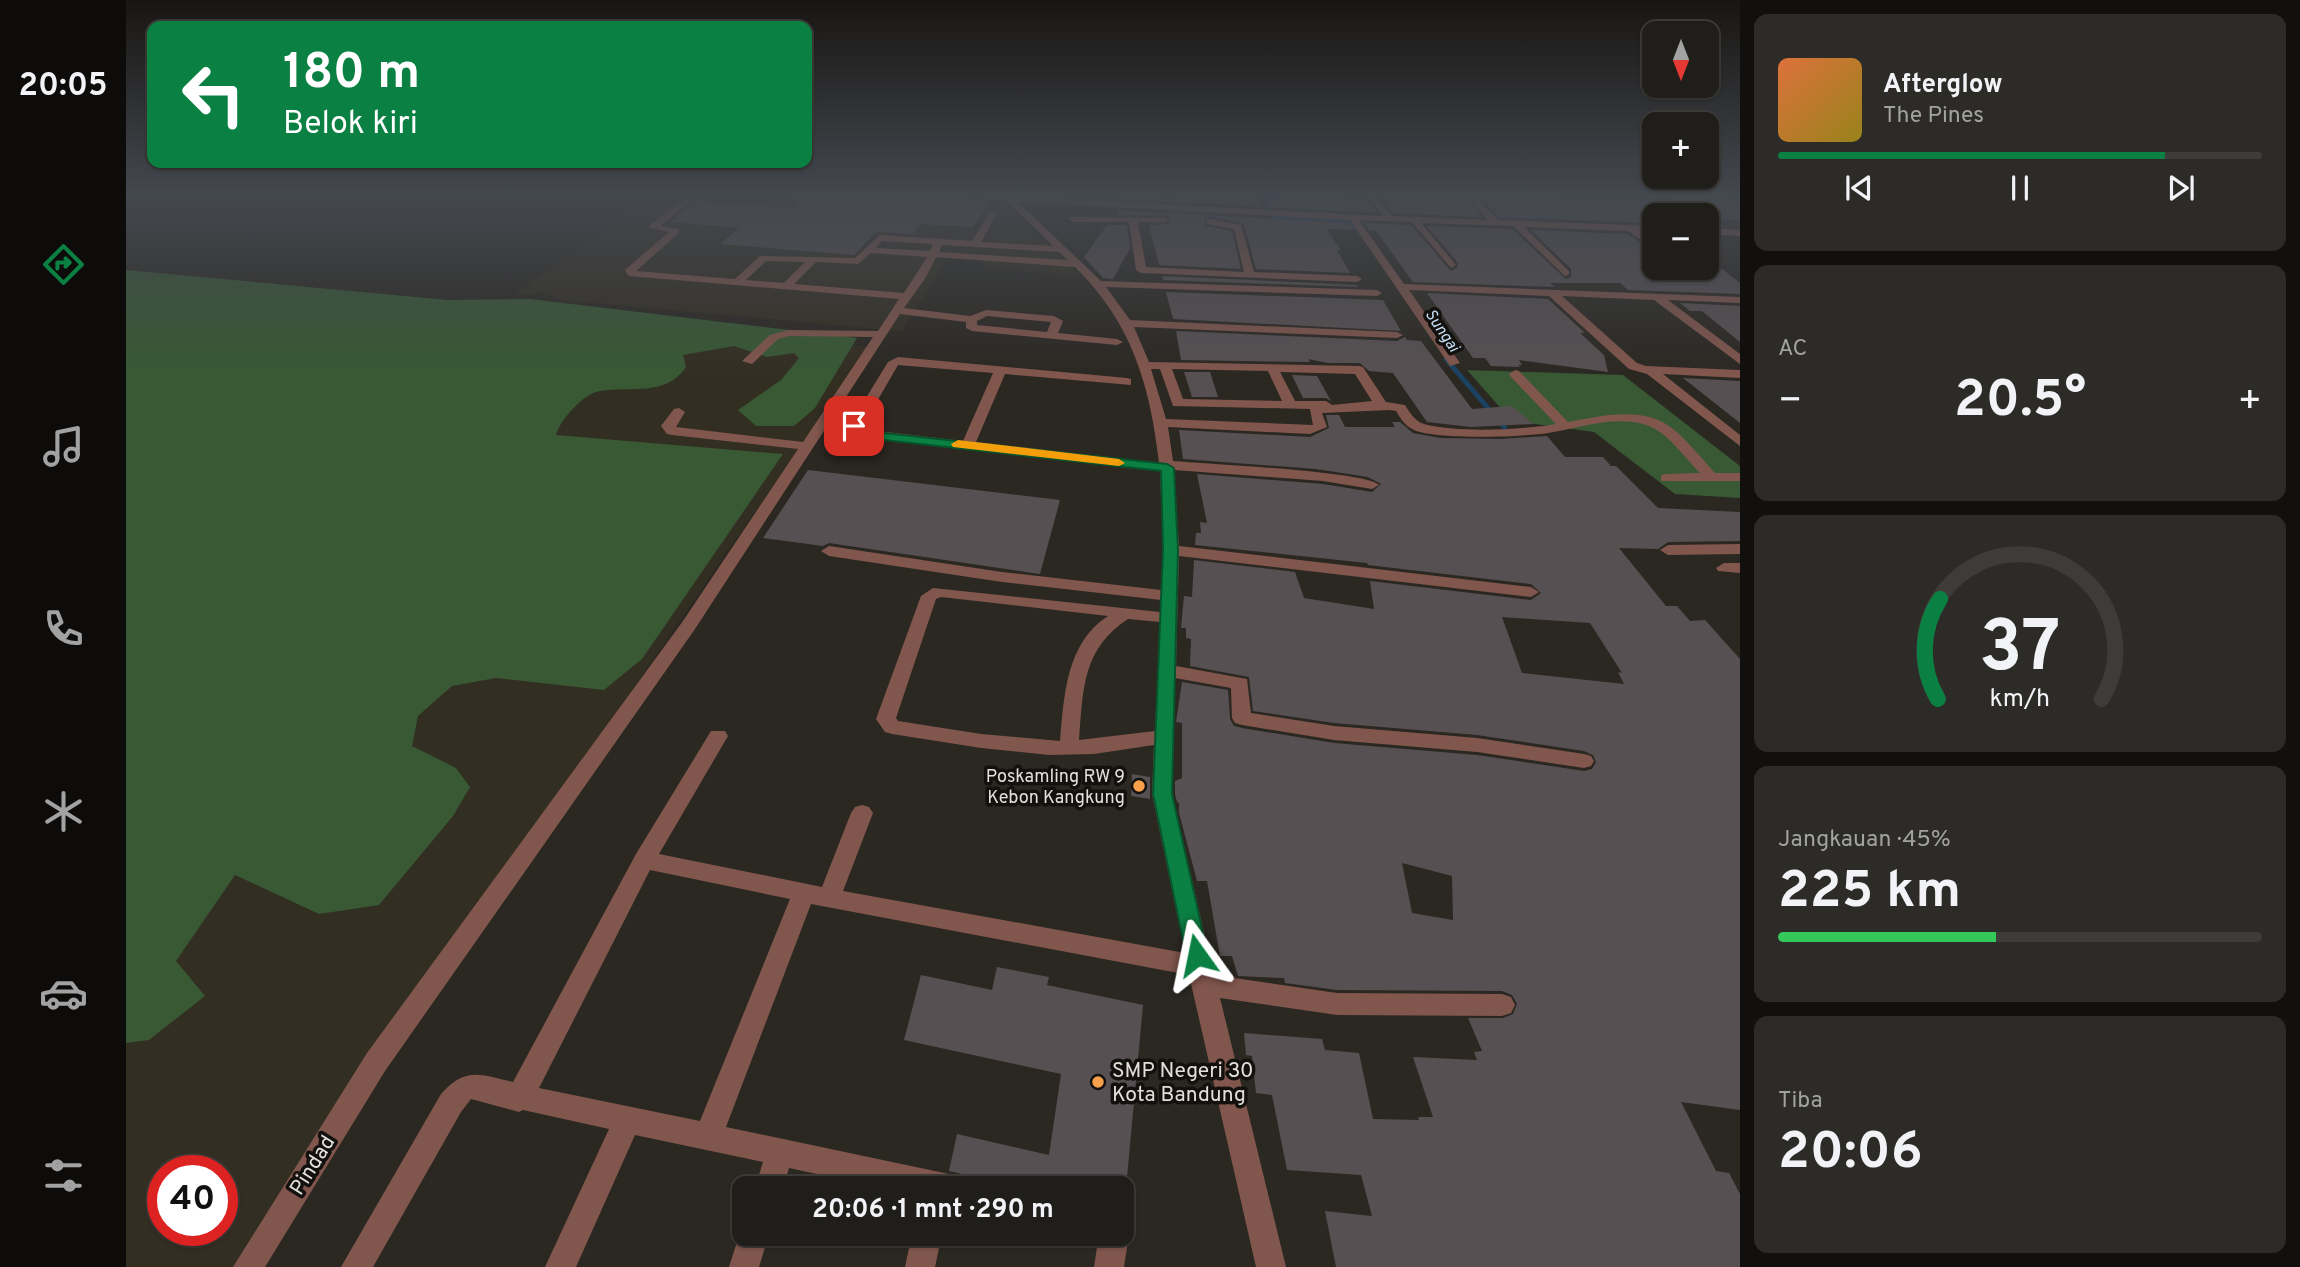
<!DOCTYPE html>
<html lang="id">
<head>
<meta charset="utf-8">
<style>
  :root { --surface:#201e1a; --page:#2d2b27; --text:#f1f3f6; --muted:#a2a2a2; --line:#3d3c39; --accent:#0b8043 }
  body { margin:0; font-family:Overpass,sans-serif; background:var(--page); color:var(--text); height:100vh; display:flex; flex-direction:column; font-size:26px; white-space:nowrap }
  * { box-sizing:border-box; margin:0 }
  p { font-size:23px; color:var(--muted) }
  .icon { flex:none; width:38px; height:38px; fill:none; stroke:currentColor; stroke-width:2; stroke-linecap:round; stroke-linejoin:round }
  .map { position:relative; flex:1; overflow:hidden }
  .side { display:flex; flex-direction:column; gap:14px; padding:14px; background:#12100e; width:560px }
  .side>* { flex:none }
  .guide { position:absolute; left:21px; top:21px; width:665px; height:147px; border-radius:14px; box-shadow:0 2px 5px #0004,0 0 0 2px var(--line); background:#0b8043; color:#fff; overflow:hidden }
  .needle { width:46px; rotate:180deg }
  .controls { position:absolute; left:1516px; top:21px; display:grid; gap:14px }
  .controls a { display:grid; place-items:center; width:77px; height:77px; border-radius:14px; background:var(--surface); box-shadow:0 2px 5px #0004,0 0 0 2px var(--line); font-size:35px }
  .speed { position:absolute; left:21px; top:1155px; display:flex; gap:14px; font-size:35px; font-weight:700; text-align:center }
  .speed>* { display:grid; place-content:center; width:91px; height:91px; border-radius:50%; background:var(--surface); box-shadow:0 2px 5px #0004,0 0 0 2px var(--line); line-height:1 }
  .speed .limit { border:10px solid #d22; background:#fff; color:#111 }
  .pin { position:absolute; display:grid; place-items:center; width:60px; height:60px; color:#fff; margin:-30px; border-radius:14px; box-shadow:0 4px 10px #0006 }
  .me { position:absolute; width:77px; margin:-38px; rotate:348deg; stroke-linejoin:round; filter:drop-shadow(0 0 5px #0008) }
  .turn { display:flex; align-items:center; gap:24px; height:147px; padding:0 21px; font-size:32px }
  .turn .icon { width:91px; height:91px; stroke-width:2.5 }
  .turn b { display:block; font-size:49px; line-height:60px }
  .big { font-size:52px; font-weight:700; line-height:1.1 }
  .side .widget { flex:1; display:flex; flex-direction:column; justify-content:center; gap:10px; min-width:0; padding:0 24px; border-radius:14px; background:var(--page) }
  .side .dial { align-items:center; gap:0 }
  .dial svg { height:182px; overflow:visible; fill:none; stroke:var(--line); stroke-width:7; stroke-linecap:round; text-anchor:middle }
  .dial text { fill:var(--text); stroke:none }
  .song { display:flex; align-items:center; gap:21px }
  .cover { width:84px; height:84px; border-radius:10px; background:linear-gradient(135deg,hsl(20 70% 55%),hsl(50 70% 35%)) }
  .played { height:7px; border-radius:4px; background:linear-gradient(90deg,var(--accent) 80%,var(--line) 80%) }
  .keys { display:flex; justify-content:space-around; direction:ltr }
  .heat { display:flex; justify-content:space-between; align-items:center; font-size:38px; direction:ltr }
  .charge { height:10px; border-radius:5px; background:linear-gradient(90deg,#34c759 45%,var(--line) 0) }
  .trip { position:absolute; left:606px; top:1176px; width:402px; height:70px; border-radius:14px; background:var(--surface); box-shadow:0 2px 5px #0004,0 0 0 2px var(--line); font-weight:700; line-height:70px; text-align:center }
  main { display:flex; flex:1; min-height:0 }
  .menu { display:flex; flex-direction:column; width:126px; justify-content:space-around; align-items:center; background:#0d0c0a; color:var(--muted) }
  .menu .icon { width:49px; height:49px }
  .menu .selected { color:var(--accent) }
  .menu b { font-size:32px; color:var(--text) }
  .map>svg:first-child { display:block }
  .built { fill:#332e22; fill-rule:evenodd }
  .green { fill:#385934 }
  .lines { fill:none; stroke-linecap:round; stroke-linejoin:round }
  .stream-far1 { stroke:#1b4263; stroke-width:4.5 }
  .stream { stroke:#1b4263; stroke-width:5 }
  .building { fill:#575052; fill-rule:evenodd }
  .minor { fill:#81564d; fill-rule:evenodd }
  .route { fill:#0b8043; stroke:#07532c; stroke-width:2 }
  .slow { fill:#f59e0b }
  .poi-dot { fill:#f9a04c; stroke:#12110e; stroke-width:2.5 }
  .labels { text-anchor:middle; stroke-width:7; stroke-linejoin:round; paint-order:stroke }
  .far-water-label { font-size:16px; font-style:italic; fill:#c7dff6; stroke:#12110e }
  .poi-label { font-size:18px; fill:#e2e0dc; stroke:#12110e; text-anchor:end }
  .near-poi-label { font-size:21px; fill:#e2e0dc; stroke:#12110e; text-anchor:start }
  .near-street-label { font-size:21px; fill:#e2e0dc; stroke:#12110e }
</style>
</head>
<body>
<main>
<nav class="menu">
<b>20:05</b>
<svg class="icon selected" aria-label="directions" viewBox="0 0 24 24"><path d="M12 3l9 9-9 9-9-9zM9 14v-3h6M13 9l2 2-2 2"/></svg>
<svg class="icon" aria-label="music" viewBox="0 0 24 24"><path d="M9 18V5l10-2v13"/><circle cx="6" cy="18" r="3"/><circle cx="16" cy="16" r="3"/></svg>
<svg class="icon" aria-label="phone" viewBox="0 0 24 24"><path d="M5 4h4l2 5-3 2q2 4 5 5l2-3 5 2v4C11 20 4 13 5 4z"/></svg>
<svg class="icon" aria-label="climate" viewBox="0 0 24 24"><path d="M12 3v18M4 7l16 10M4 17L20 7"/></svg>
<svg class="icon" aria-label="car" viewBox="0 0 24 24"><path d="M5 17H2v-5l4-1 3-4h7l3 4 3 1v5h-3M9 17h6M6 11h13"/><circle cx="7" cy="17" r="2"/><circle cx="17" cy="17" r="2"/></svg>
<svg class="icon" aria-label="filters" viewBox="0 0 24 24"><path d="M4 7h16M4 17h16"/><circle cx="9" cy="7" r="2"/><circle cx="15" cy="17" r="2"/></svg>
</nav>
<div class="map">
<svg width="1614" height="1267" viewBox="0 0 1614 1267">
  <rect width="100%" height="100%" fill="#2b2822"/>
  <path class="built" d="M524,196H834L873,199L954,276L857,268V261L821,258L776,331L434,300L416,293L388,295Z
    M0,273L742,347L110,1267H0ZM37,1171H96V1230H37Z"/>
  <path class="green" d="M0,270L322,300L404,299L731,338L689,408L668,426H630L612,410L655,380L673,358L668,353L641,357L608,346L557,355L560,367C540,397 505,386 474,391C458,393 434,420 430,435L657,454L516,659L478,690L370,678L326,686L292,716L286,746L330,768L344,787L327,816L253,905L193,914L109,875L50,961L79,996L23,1040L0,1043Z
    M1341,370L1497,375L1614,466V498L1549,494L1468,432L1386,421Z"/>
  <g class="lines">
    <path class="stream-far1" d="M1151,196L1146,199L1143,209L1147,217C1174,221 1208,212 1232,229"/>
    <path class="stream" d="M1320,359L1379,428"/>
  </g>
  <path class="building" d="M670,196H829L863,202L847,227L795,224L787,234L754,232L748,234L728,255L594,244L613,228L544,222L569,201L670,208Z
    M990,196L1056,199L1055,196H1130L1133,207L991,199Z
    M1154,196L1242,199L1252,213L1139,207Z
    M1255,196H1339L1356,217L1267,213Z
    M1354,196L1548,201L1541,196H1600L1614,204V220L1581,219L1587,222H1580V215H1528V223L1373,217Z
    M992,210L1223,223L1228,230L1201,229L1215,251L1211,250L1224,273L1130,269L1118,224L1084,216L1079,218V226L1106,231L1115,269L1033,265L1023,225L1042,224L1043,216L992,215Z
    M1238,223L1285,225L1325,271L1331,267L1332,263L1301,226L1386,229L1440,279L1445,277V269L1405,230L1501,234L1528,251V268H1549L1564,282L1577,279L1566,268H1580V256L1614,283V294L1502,290L1494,283H1424L1429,287L1287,282L1250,231H1244Z
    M981,225H1001L1004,248L987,279L977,278L958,257Z
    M1036,276L1231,285L1232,287L1037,280Z
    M1040,292L1257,300L1275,331L1047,319Z
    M1301,293L1422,299L1459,333H1454L1478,355L1482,372L1393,360L1396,365H1392L1394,367L1365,366L1359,358H1347Z
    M1554,303L1614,306V342L1576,311H1564Z
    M1050,331L1271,341L1279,337L1281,340L1295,341L1346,409L1386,406L1407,424L1345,427L1301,422L1267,373L1243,371L1234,363H1202L1182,359L1184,362L1055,360Z
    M1058,372H1084L1092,397H1066Z
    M1166,375L1191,376L1205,401L1200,398H1177Z
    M1557,378L1614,381V423Z
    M1200,415H1213L1219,427H1269L1266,422H1274L1287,433L1314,438L1374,439L1421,436L1439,457H1477L1485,466H1490L1532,508L1614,512V541L1542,542L1532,549L1493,548L1540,606H1551L1564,621L1579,620L1614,659V1110L1555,1102L1590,1171L1603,1173L1614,1194V1267H1210L1199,1211L1246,1216L1235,1175L1161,1170L1146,1095L1130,1093L1126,1056L1120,1055L1118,1033L1196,1039L1199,1050L1233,1053L1247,1119L1293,1120L1292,1117H1307L1287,1057L1351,1060L1348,1052L1356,1051L1342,1018H1377L1387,1014L1391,1004L1386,995L1376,991L1211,990L1159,983L1158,978L1112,976L1106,956H1094L1081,881H1071L1053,813V803L1051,802L1049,794V781L1056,778V723L1050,722L1056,682L1102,690L1104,719L1108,726L1116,728L1208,743L1351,755L1458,771L1466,769L1470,762L1467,755L1458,751L1351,735L1208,723L1127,711L1123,677L1064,666L1065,639L1060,638V628H1055L1058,596L1066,597L1068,560L1169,572L1178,598L1248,609L1244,581L1405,600L1415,593L1405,584L1242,565L1241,563L1069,545L1070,533H1075L1074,522L1081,523L1071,474L1197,484L1246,492L1255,484L1242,477L1190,469L1057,459L1053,430L1184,437L1203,428ZM1376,617L1464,623L1496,673L1492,672L1498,684L1396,673ZM1276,863L1326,876L1327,920L1286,913Z
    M682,470L934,500L914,574L703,543L697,546L637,538Z
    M1006,774L1024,777V799L1005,796Z
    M871,967L923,977L921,985L1017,1005L1000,1188H897L823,1171L831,1134L923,1155L935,1074L778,1040L795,975L866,990Z"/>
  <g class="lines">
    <path class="minor" d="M836,196H888L1257,216L1245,199L1249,196L1266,216L1362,220L1341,196H1350L1372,220L1528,226V232L1514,231L1528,241V249L1502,231L1398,227L1443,271V275L1439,276L1387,226L1295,223L1330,265L1325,268L1286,222L1233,220L1278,284L1614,297V303L1542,300L1614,354V364L1528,300L1436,296L1511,363L1520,366L1614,370V378L1537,374L1614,435V446L1521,374L1503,369L1423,296L1283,290L1334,363L1324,366L1224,220L892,202L975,281L1251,290L1256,293L1251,296L980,287L1004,320L1271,332L1277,335L1271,338L1008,327L1023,362L1233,366L1237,367L1260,402L1279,405C1284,413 1289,421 1298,424C1331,433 1396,430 1430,424L1385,377L1383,374L1389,370L1393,371L1442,422C1473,416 1516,406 1543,426C1560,438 1575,458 1589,473H1614V481H1535V475L1540,474L1574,473C1559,458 1543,434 1523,426C1492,414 1453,428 1422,433C1395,437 1311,440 1288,430C1279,426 1275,419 1270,411L1264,410L1196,413L1201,427L1184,434L1042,427L1047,461C1079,464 1238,471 1253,485L1246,489L1197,481L1048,470L1053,546L1405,587L1413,592L1405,597L1053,556L1050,666L1121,679L1125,713L1208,726L1351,738L1458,754L1465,756L1468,761L1465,766L1458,768L1351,752L1208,740L1116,725L1109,723L1106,718L1105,688L1049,678L1046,794L1088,975L1211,993L1376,994L1385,997L1389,1005L1385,1013L1376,1016L1211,1015L1094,998L1160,1267H1130L1063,975L685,904L600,1127L823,1174L833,1178L837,1188H757L663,1168L657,1188H629L637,1162L509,1135L450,1267H419L483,1129L397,1110L393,1112L345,1099L335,1112L247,1267H215L315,1094C340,1066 355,1075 387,1082L510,854L585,731H599L602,736L533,854L696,887L725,813L729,807L736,805L743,807L747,813L717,891L1059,953L1026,794L1028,745L968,754L923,755L855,748L766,734L759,732L750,719L795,596L807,588L1034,612L1035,600L876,582L703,556L695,551L703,546L876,572L1035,590L1037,550L1034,471L740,438L725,435L721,429L762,362L772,357L1001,378L1005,379V385L879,374L850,442L1033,463C1024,385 1006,323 949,267L810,257L800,277L778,308L844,316L860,310L928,316L937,321L932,333L991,339L997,342L991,345L846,331L840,328V322L774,314L569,629L259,1071L139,1267H107L241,1053L557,621L672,449L546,435L541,434L535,426L548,409L553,408L559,412L550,427L677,442L747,337L663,336L652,339L626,364L616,361L644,335L662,330L752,331L773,299L503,276L499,271L500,269L543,232L522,227L557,199H563V203L534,226L553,229V233L510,271L609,279L634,256L729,258L754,235L846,241L864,212L867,211L871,214L855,242L927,246L881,201ZM756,241L807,244L804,251L750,248ZM816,245L933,252L942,260L813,252ZM745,253L801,257L778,293L668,284L690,262L732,264ZM640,261L679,262L658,283L620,280ZM861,316L925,322L921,332L851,325V321ZM772,365L867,373L837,441L735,429ZM1025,369H1034L1047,406L1184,409L1187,425L1040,419ZM1046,369L1142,371L1156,401L1057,399ZM1154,372L1229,374L1246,401L1206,405L1200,401H1169ZM815,597L982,616C940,643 938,696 934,741L855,734L772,721L770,718L810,599ZM1002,619L1034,622L1029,731L953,740C957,690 956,649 1002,619ZM524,870L664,899L574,1121L413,1088Z
      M944,217L1041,218V222L1038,223L1012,222L1020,267L1118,272L1108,229L1081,224V220L1084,219L1115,225L1128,272L1231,276L1236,279L1231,282L1015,273L1010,270L1003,222H947L943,219Z
      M1580,228L1614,230V236L1580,234Z
      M1551,268H1562L1575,278L1566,280Z
      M1614,544V554L1542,555L1534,550L1542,545Z
      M1598,563H1614V573L1592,571L1590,568Z
      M996,1222L1003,1234L998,1267H968L973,1234H996Z
      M617,1223L618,1234H643L633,1267H603Z
      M786,1234H816L809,1267H779Z"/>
  </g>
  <linearGradient id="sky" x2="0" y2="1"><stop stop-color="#181613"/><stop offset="0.52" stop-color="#44484f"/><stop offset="1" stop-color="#44484f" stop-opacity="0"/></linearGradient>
  <rect width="1614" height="374" fill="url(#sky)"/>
  <path class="route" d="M728,422L733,423L735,430L740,431L1041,464L1048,468L1052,550L1046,794L1082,955L1079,962L1071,964L1063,962L1060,955L1027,794L1037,550L1035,471L740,438L725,435L722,426Z"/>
  <path class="slow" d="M832,440L993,459L999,463L993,466L827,447L825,444Z"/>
  <g class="poi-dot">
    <circle cx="1013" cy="786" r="7"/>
    <circle cx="972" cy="1082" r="7"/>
  </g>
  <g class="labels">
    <g class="far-water-label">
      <text transform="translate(1317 330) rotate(56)" y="6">Sungai</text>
    </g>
    <g class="poi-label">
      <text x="999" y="782">Poskamling RW 9<tspan x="999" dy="21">Kebon Kangkung</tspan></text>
    </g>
    <g class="near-poi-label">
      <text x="986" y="1077">SMP Negeri 30<tspan x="986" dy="24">Kota Bandung</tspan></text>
    </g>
    <g class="near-street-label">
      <text transform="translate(186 1165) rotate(-58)" y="7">Pindad</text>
    </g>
  </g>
</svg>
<div class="controls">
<a><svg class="needle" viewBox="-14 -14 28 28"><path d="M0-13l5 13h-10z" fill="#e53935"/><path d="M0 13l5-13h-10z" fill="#a2a2a2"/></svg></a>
<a>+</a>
<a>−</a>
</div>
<div class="speed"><div class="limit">40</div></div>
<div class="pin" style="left:728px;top:426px;background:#d93025"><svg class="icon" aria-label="arrive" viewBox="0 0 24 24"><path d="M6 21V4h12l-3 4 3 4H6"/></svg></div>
<svg class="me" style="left:1071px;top:955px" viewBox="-20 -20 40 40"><path d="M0-17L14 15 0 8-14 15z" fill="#0b8043" stroke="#fff" stroke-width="4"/></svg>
<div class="trip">20:06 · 1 mnt · 290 m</div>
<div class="guide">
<div class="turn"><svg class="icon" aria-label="left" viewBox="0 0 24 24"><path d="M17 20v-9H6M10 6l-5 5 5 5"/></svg><div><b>180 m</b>Belok kiri</div></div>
</div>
</div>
<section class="side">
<div class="widget">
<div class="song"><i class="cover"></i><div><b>Afterglow</b><p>The Pines</p></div></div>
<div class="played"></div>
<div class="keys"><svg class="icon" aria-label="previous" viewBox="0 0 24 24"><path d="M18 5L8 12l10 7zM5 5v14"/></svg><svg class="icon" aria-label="pause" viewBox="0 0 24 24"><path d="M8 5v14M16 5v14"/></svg><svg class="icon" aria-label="next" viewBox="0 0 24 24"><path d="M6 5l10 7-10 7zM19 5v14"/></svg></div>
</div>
<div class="widget"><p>AC</p>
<div class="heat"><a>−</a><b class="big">20.5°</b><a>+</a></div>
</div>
<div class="widget dial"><svg viewBox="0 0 100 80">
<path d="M14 69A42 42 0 1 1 86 69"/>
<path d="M14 69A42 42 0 0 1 15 25" stroke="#0b8043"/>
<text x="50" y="56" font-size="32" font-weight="700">37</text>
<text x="50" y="72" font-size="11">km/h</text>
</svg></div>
<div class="widget"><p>Jangkauan · 45%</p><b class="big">225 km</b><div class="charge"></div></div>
<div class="widget"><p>Tiba</p><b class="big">20:06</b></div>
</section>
</main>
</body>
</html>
